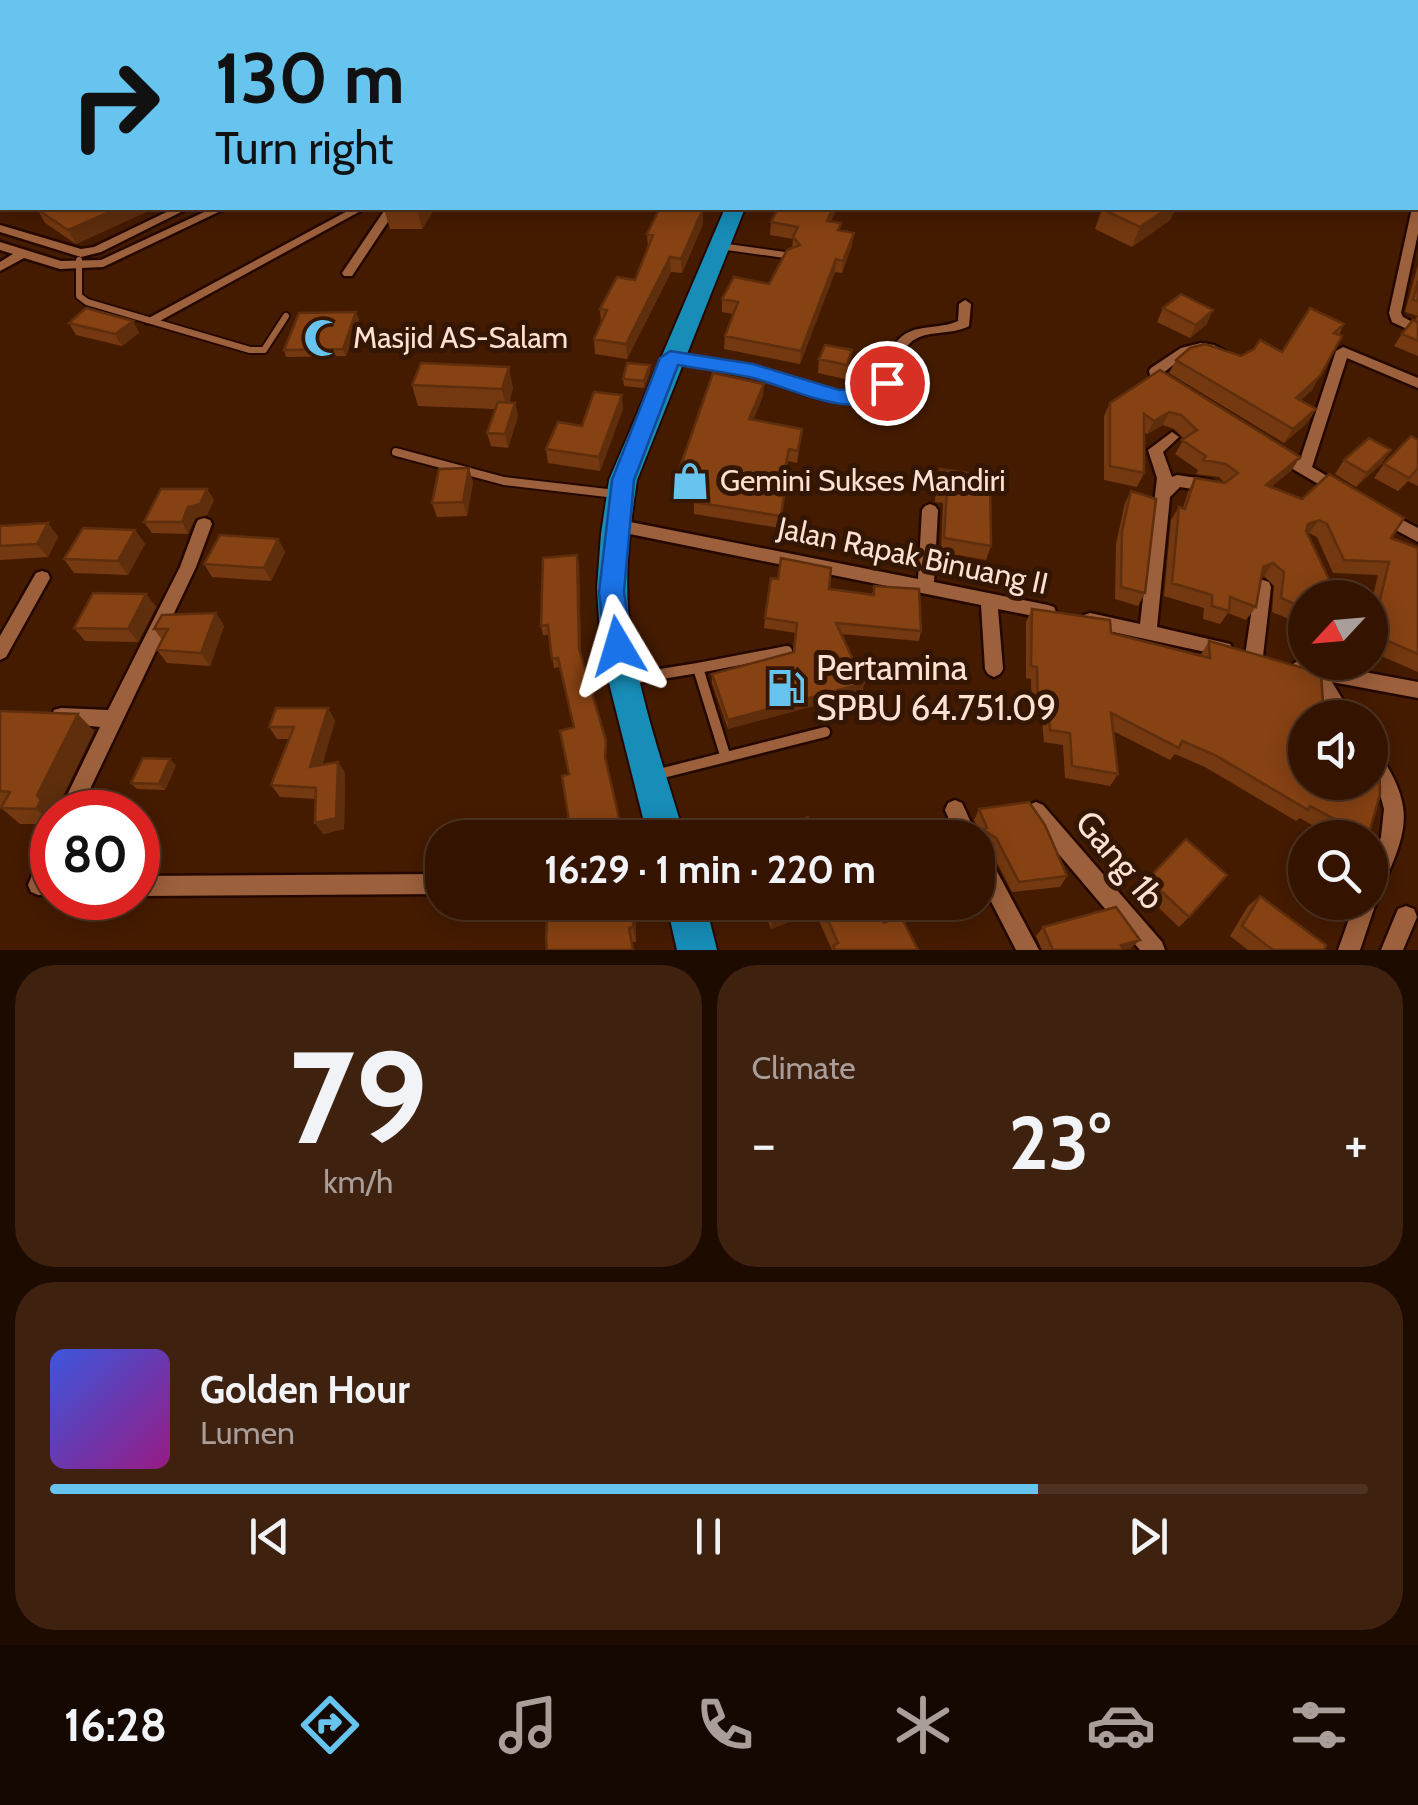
<!DOCTYPE html>
<html lang="en">
<head>
<meta charset="utf-8">
<style>
  :root { --surface:#341400; --page:#3f210f; --text:#f1f3f6; --muted:#a99e99; --line:#4e3322; --accent:#66c4ef }
  body { margin:0; font-family:Cabin,sans-serif; background:var(--page); color:var(--text); height:100vh; display:flex; flex-direction:column; font-size:38px; white-space:nowrap }
  * { box-sizing:border-box; margin:0 }
  p { font-size:32px; color:var(--muted) }
  .icon { flex:none; width:55px; height:55px; fill:none; stroke:currentColor; stroke-width:2; stroke-linecap:round; stroke-linejoin:round }
  .map { position:relative; height:950px; overflow:hidden }
  .drawer { display:flex; flex-direction:column; gap:15px; padding:15px; background:#1d0b00; flex:1 }
  .drawer>* { flex:none }
  .hud { position:absolute; left:0px; top:0px; width:1420px; height:210px; box-shadow:0 5px 25px #0003,0 0 0 2px var(--line); background:#66c4ef; color:#111; overflow:hidden }
  .needle { width:65px; rotate:244deg }
  .tools { position:absolute; left:1288px; top:580px; display:grid; gap:20px }
  .tools a { display:grid; place-items:center; width:100px; height:100px; border-radius:50%; background:var(--surface); box-shadow:0 5px 25px #0003,0 0 0 2px var(--line); font-size:50px }
  .speed { position:absolute; left:30px; top:790px; display:flex; gap:20px; font-size:50px; font-weight:700; text-align:center }
  .speed>* { display:grid; place-content:center; width:130px; height:130px; border-radius:50%; background:var(--surface); box-shadow:0 5px 25px #0003,0 0 0 2px var(--line); line-height:1 }
  .speed .limit { border:15px solid #d22; background:#fff; color:#111 }
  .pin { position:absolute; display:grid; place-items:center; width:85px; height:85px; color:#fff; margin:-42px; border:5px solid #fff; border-radius:50%; box-shadow:0 2px 10px #0007 }
  .me { position:absolute; width:110px; margin:-55px; rotate:353deg; stroke-linejoin:round; filter:drop-shadow(0 0 8px #0008) }
  .turn { display:flex; align-items:center; gap:35px; height:210px; padding:0 50px; font-size:45px }
  .turn .icon { width:130px; height:130px; stroke-width:2.5 }
  .turn b { display:block; font-size:70px; line-height:85px }
  .big { font-size:75px; font-weight:800; line-height:1.1 }
  .drawer .card { flex:1; display:flex; flex-direction:column; justify-content:center; gap:15px; min-width:0; padding:0 35px; border-radius:40px; background:var(--page) }
  .drawer .dial { align-items:center; gap:0 }
  .dial b { font-size:130px; line-height:1 }
  .song { display:flex; align-items:center; gap:30px }
  .cover { width:120px; height:120px; border-radius:15px; background:linear-gradient(135deg,hsl(230 70% 55%),hsl(310 70% 35%)) }
  .played { height:10px; border-radius:5px; background:linear-gradient(90deg,var(--accent) 75%,var(--line) 75%) }
  .keys { display:flex; justify-content:space-around; direction:ltr }
  .heat { display:flex; justify-content:space-between; align-items:center; font-size:55px; direction:ltr }
  .drawer .tiles { flex:1; display:grid; gap:15px; grid-template-columns:1fr 1fr }
  .card:last-child { grid-column:span 2 }
  .trip { position:absolute; left:425px; top:820px; width:570px; height:100px; border-radius:40px; background:var(--surface); box-shadow:0 5px 25px #0003,0 0 0 2px var(--line); font-weight:800; line-height:100px; text-align:center }
  .tab-bar { display:flex; height:160px; justify-content:space-around; align-items:center; background:#150800; color:var(--muted) }
  .tab-bar .icon { width:70px; height:70px }
  .tab-bar .selected { color:var(--accent) }
  .tab-bar b { font-size:45px; color:var(--text) }
  .map>svg:first-child { display:block }
  .lines { fill:none; stroke-linecap:round; stroke-linejoin:round }
  .lane-far2-casing { stroke:#240800; stroke-width:10 }
  .lane-far1-casing { stroke:#240800; stroke-width:12 }
  .lane-casing { stroke:#240800; stroke-width:15 }
  .street-casing { stroke:#240800; stroke-width:5 }
  .highway-casing { stroke:#240800; stroke-width:4 }
  .lane-far2 { stroke:#9d603c; stroke-width:6 }
  .lane-far1 { stroke:#9d603c; stroke-width:8 }
  .lane { stroke:#9d603c; stroke-width:10 }
  .street { fill:#9d603c; fill-rule:evenodd }
  .highway { fill:#178db7; fill-rule:evenodd }
  .wall { fill:#743910 }
  .shaded-wall { fill:#5e2e0d }
  .building { fill:#874213; stroke:#5e2e0d; stroke-width:2.5 }
  .route { fill:#1a73e8; stroke:#114b97; stroke-width:2.5 }
  .labels { text-anchor:middle; stroke-width:10; stroke-linejoin:round; paint-order:stroke }
  .poi-label { font-size:30px; fill:#fee1d2; stroke:#341604; text-anchor:start }
  .street-label { font-size:30px; fill:#fee1d2; stroke:#341604 }
  .near-poi-label { font-size:35px; fill:#fee1d2; stroke:#341604; text-anchor:start }
  .near-street-label { font-size:35px; fill:#fee1d2; stroke:#341604 }
</style>
</head>
<body>
<div class="map">
<svg width="1418" height="950" viewBox="0 0 1418 950">
  <rect width="100%" height="100%" fill="#451b00"/>
  <g class="lines">
    <g class="lane-far2-casing">
      <path id="lane-far2" d="M720,246L792,256
        M79,260V296L87,302L250,350H264L286,316"/>
    </g>
    <g class="lane-far1-casing">
      <path id="lane-far1" d="M396,452L504,481L616,494"/>
    </g>
    <g class="lane-casing">
      <path id="lane" d="M698,668L787,651
        M630,679L698,668L725,755
        M659,774L825,732"/>
    </g>
    <g class="street-casing">
      <path id="street" d="M122,0H141L137,2H120Z
        M221,0H229L230,2H222Z
        M712,0H723L725,2H715Z
        M735,0H745L747,2H738Z
        M814,0H831L833,2H818Z
        M1418,204V233L1401,313L1403,317L1418,325V334L1392,322L1389,313L1412,208H1418Z
        M175,208H189L101,252L81,257L0,232V225L81,249L94,247Z
        M213,208H227L103,267L60,269L24,258L0,271V262L13,254L0,250V242L61,261L101,260Z
        M353,208H366L156,323H146L145,320Z
        M386,208H397L352,276H344L342,273Z
        M965,300L971,304L969,326C951,336 925,329 910,343C892,359 905,387 875,399C836,414 784,384 747,374C723,368 696,365 671,362L664,358L671,354C697,357 723,359 748,366C781,374 836,404 869,390C890,381 884,354 899,339C915,323 939,330 958,321L959,304Z
        M1201,343L1214,345L1225,351L1218,355C1192,347 1183,358 1163,373L1164,378L1173,385L1171,388L1166,390L1152,383L1149,371L1151,368L1181,348Z
        M1343,347L1418,378V388L1347,358L1312,467L1342,485L1345,489L1342,493L1337,495L1274,458L1272,454L1279,449L1300,460L1336,351Z
        M1172,432L1179,437L1163,452L1172,477L1177,475L1211,480L1219,486L1211,492L1180,487L1170,497L1157,627L1230,644L1233,649L1230,654L1224,656L1090,627L1084,625L1081,620L1084,615L1090,613L1140,624L1157,478L1148,450Z
        M930,504L935,506L938,510L934,582L1048,605L1054,607L1056,612L1054,617L1048,619L998,609L1003,669L1000,674L994,677L988,674L985,669L981,605L615,531L609,529L607,525L609,521L615,519L918,579L922,510L925,506Z
        M1383,510L1418,528V542L1377,520L1375,516L1377,512Z
        M204,518L210,520L212,524L196,567L79,812H59L100,727L54,722L52,716L54,710L61,708L108,710L180,567L196,524L198,520Z
        M42,571L48,573L50,578L6,657L0,660V636L36,573Z
        M1263,580L1269,582L1271,587L1263,656L1260,661L1254,664L1248,661L1245,656L1255,587L1257,582Z
        M1300,660L1418,682V698L1332,682L1354,718H1334L1309,677L1294,673L1291,668L1294,663Z
        M1370,747L1377,750C1388,767 1400,786 1403,807C1408,838 1388,871 1378,898C1372,913 1366,933 1360,950H1338L1355,902H1370V865L1381,837L1384,809L1380,794L1370,774Z
        M955,800L962,803L978,838V840V838H957L945,810L948,803Z
        M1036,802L1043,805L1162,942L1165,950H1140L1029,819L1026,812L1029,805Z
        M52,841V895H38L31,892L28,885L45,844Z
        M978,846L985,849L1039,950H1016L978,876Z
        M442,874V894L138,896V876Z
        M1406,906L1414,909L1417,917L1403,950H1381L1398,909Z"/>
    </g>
    <g class="highway-casing">
      <path id="highway" d="M725,208H745L637,480C630,526 624,573 629,619C637,694 664,766 685,838H648L601,651L597,588L601,534L609,480Z
        M666,902H705L717,950H677Z"/>
    </g>
    <use href="#lane-far2" class="lane-far2"/>
    <use href="#lane-far1" class="lane-far1"/>
    <use href="#lane" class="lane"/>
    <use href="#street" class="street"/>
    <use href="#highway" class="highway"/>
  </g>
  <path class="wall" d="M44,208H155L76,244L45,223L38,210Z
    M435,208L422,229H390L384,209Z
    M837,208L831,221L841,223L840,230L852,245L842,273L835,272L800,364L724,349L725,336L733,314L722,312V299L769,284L792,248L793,239L770,235L771,222Z
    M1104,208H1176L1170,220L1132,247L1095,229L1102,209Z
    M703,224L682,273L671,272L627,359L595,354L594,339L601,323L600,309L635,280L648,248L647,234Z
    M1418,265V322L1415,319L1418,316L1405,312Z
    M1163,308L1207,324L1190,338L1157,322Z
    M359,319L346,356L286,357L284,350Z
    M133,321L139,333L122,346L76,335L69,323Z
    M1418,323V356L1394,346L1402,334Z
    M1344,324L1312,390L1300,401L1316,409L1307,423L1284,443L1169,373L1176,360L1282,352Z
    M819,359L850,364L845,379L818,373Z
    M650,365V372L644,388L624,386L623,379Z
    M1160,370L1292,470L1271,487L1391,538L1418,548V672L1370,651V608L1378,575L1333,573L1317,537L1309,533L1307,534L1305,598V642L1291,636L1294,621L1272,612L1274,586L1264,576L1261,578L1256,607L1246,620L1228,613L1220,624L1203,619L1204,608L1164,596L1171,520L1179,507L1183,508L1188,492L1195,478L1225,483L1219,477L1196,474L1198,470L1175,454L1184,439L1174,429L1163,425L1147,434L1144,432V473L1137,487L1104,480V416L1110,403Z
    M412,385L513,388L509,402L515,403L518,416L508,448L491,446L487,433L495,409L418,406Z
    M763,396L753,420L802,429L797,463L788,461L781,496H784L780,528L694,514V502L698,488L678,485V473Z
    M623,409L600,471L548,463L546,449L582,426Z
    M1418,440V486L1408,481L1398,491L1374,478L1384,464Z
    M1391,450L1381,464L1356,487L1335,474L1344,460Z
    M940,469L991,546L986,560L941,552L943,503L935,502L936,482Z
    M473,482L467,516L437,517L432,503Z
    M207,489L214,500L207,515L195,518L188,534L152,533L144,522Z
    M1131,491L1145,593L1138,606L1115,599L1116,544L1125,503Z
    M48,523L58,537L48,557L0,560V526Z
    M135,530L145,544L128,575L74,573L64,559Z
    M278,539L285,552L271,581L212,577L204,564Z
    M577,555L579,565L581,653L606,741V764L621,830L592,838H572L562,776L569,774L574,727L560,667L554,668L549,635H543L541,626Z
    M874,586L921,631L919,641L841,634L864,683L862,693L728,729L712,683V674L794,653L796,633L764,628L765,618L829,589L872,595Z
    M146,594L156,607L138,642L85,641L74,628Z
    M1032,609L1111,633L1200,656L1209,641L1305,718L1367,838H1334L1300,818L1296,821L1205,767L1175,754L1170,760L1113,731L1118,774L1110,786L1065,778L1063,745L1044,742L1042,720L1032,718L1031,679L1026,678V622Z
    M216,613L224,626L210,666L167,663L157,650L162,640L154,629Z
    M328,708L335,721L322,765L338,762L345,773L344,829L323,834L315,823L316,799L280,797L271,785L289,739H277L269,727Z
    M0,711L94,731L56,810L57,812H52V824H20L0,807Z
    M176,765L165,790L137,789L131,783Z
    M979,809L1067,876L1060,887L1012,892L990,849L979,843L978,844V838H976L979,831L974,820Z
    M1186,839L1189,917L1179,927L1139,889Z
    M1260,896L1324,950H1248L1230,936L1248,906Z
    M548,902H636V942H632Z
    M761,902H874L884,923L918,950H832L815,912L771,929Z
    M1043,927L1130,949L1042,950L1036,936Z"/>
  <path class="shaded-wall" d="M119,208H155L76,244L68,230Z
    M418,208H435L422,229L417,209Z
    M833,208H837L826,233L827,221Z
    M1168,208H1176L1170,220L1132,247L1140,227Z
    M703,209V224L682,273L681,259Z
    M854,233L852,245L842,273L843,261Z
    M670,257L671,272L627,359L626,344Z
    M836,259L835,272L800,364L801,351Z
    M1213,310L1207,324L1190,338L1196,325Z
    M356,312L359,319L346,356L343,349Z
    M133,321L139,333L122,346L115,334Z
    M650,365V372L644,388V381Z
    M509,367L513,388L507,410L502,389Z
    M1320,376L1312,390L1287,412L1296,398Z
    M764,384L763,396L749,431V419Z
    M622,395L623,409L600,471L599,457Z
    M515,403L518,416L508,448L505,434Z
    M1316,409L1307,423L1284,443L1293,429Z
    M1169,412L1163,425L1147,434L1154,421Z
    M1391,450L1381,464L1356,487L1367,473Z
    M1300,457L1292,470L1257,498L1266,485Z
    M469,468L473,482L467,516L463,502Z
    M207,489L214,500L207,515L195,518L188,534L182,522L188,507Z
    M1319,520L1309,533L1299,537L1308,524Z
    M48,523L58,537L48,557L37,544Z
    M135,530L145,544L128,575L118,561Z
    M278,539L285,552L271,581L264,568Z
    M577,555L579,565L581,657L579,648Z
    M1273,563L1264,576L1254,581L1263,567Z
    M146,594L156,607L138,642L128,629Z
    M216,613L224,626L210,666L201,653Z
    M864,683L862,693L728,729V720Z
    M328,708L335,721L318,779L310,767Z
    M78,714L94,731L56,810L57,812H52V822L36,809L37,795Z
    M170,759L176,765L165,790L159,784Z
    M338,762L345,773L344,829L323,834L315,823Z
    M620,822L621,830L592,838H572L571,834Z
    M634,902H636V942L633,927Z
    M807,902H817L815,912L771,929L773,916Z
    M1140,940L1130,949L1116,950L1121,945Z"/>
  <path class="building" d="M0,0H107L109,2H2V30H0V23L2,21L0,16Z
    M181,0H201L203,2H182Z
    M267,0H290L291,2H268Z
    M1032,0H1107V2H1031Z
    M44,208H119L68,230L38,210Z
    M386,208H418L417,209H384Z
    M660,208L703,209L681,259L670,257L626,344L594,339L607,310L600,309L617,277L635,280L653,235L647,234Z
    M778,208H833L827,221L841,223L838,230L854,233L843,261L836,259L801,351L725,336L738,302L722,299L734,277L769,284L787,250L800,245L793,237L798,227L771,222Z
    M1104,208H1168L1140,227L1102,209Z
    M1418,281V301L1413,300Z
    M1181,294L1213,310L1196,325L1163,308Z
    M86,308L133,321L115,334L69,323Z
    M1310,308L1344,324L1334,333L1342,336L1320,376L1296,398L1316,409L1293,429L1176,360L1190,348L1205,344L1241,356L1254,349L1260,340L1282,352Z
    M356,312L343,349L284,350L299,313Z
    M1413,320L1418,323V341L1402,334Z
    M825,345L852,350L847,365L819,359Z
    M421,363L509,367L502,389L412,385Z
    M627,363L650,365L644,381L623,379Z
    M1160,370L1300,457L1266,485L1302,499L1329,474L1404,518L1391,538L1418,548V654L1372,634L1389,562L1344,560L1327,524L1319,520L1308,524L1306,531L1336,594L1335,598H1305V625L1301,624L1304,608L1281,598L1284,572L1273,563L1263,567L1256,607L1230,597L1229,611L1212,606V595L1172,583L1179,507L1185,509L1195,478L1225,483L1238,473L1226,464L1203,460L1206,456L1182,440L1197,430L1181,415L1169,412L1154,421L1144,414V473L1110,466V403Z
    M713,373L764,384L749,419L802,429L798,451L789,449L779,496H784L781,516L694,502L701,476L678,473Z
    M594,392L622,395L599,457L546,449L558,422L582,426Z
    M498,402L515,403L505,434L487,433Z
    M1411,436L1418,440V468L1409,478L1384,464Z
    M1369,438L1391,450L1367,473L1344,460Z
    M469,468L463,502L432,503L439,469Z
    M940,469L990,476L991,546L944,538L947,489L939,488Z
    M161,489H207L200,504L188,507L182,522H144Z
    M1131,491L1156,499L1145,593L1121,587L1122,531Z
    M48,523L37,544L0,546V526Z
    M83,528L135,530L118,561L64,559Z
    M220,535L278,539L264,568L204,564Z
    M577,555L579,648L606,741L605,757L620,822L571,834L562,776L569,774L560,731L574,727L558,658L552,659L548,625L541,626L543,558Z
    M781,558L831,568L829,589L874,595V586L919,589L921,631L836,623L864,683L728,720L712,674L794,652L797,623L765,618L771,578L778,579Z
    M93,593L146,594L128,629L74,628Z
    M1032,609L1110,620L1111,633L1210,658L1209,641L1321,673L1324,718H1305V782H1370V740L1379,743L1380,794L1368,837L1310,806L1308,810L1215,755L1182,741L1179,748L1111,713L1118,774L1072,766L1070,733L1050,730L1049,708L1038,706L1037,667L1031,666Z
    M216,613L201,653L157,650L168,629H154L162,615Z
    M276,708H328L310,767L338,762L336,818L315,823L316,788L271,785L294,727H269Z
    M0,711L78,714L37,795L41,800L36,809L1,808L10,792L0,791Z
    M143,758L170,759L159,784L131,783Z
    M1029,802L1045,825L1067,876L1019,882L996,838L985,831L980,834L979,831L987,828L979,809Z
    M808,817L819,838H759Z
    M1186,839L1227,875L1189,917L1148,879Z
    M1260,896L1326,945L1324,950H1273L1242,926Z
    M548,902H634L633,927L629,928L633,950H547L546,939Z
    M767,902H807L773,916Z
    M820,902H874L884,923L901,916L918,950H835L833,946L838,943Z
    M1116,907L1140,940L1121,945L1123,950H1053L1043,927Z"/>
  <path class="route" d="M670,351L753,364L839,390L863,389L887,376L897,383C865,431 791,386 749,377C725,372 701,369 678,365L634,480L624,592L632,646L628,654L618,658L609,654L605,646L599,592L612,480L660,358Z"/>
  <defs>
    <g id="mosque-bare" transform="scale(3)"><path d="M3.5-4.9A6 6 0 1 0 3.5 4.9A5 5 0 1 1 3.5-4.9Z" fill="#66c4ef" stroke="#341604" stroke-width="2.5" paint-order="stroke"/></g>
    <g id="shop-bare" transform="scale(3)"><path d="M-5-2.5h2.3a2.7 3.5 0 0 1 5.4 0H5L5.5 6h-11ZM-1.5-2.5h3a1.5 2.3 0 0 0-3 0Z" fill="#66c4ef" stroke="#341604" stroke-width="2.5" paint-order="stroke"/></g>
    <g id="fuel-bare" transform="scale(3)"><path d="M-5.5-6h7V0h2V4h1.3V-2.5L3-4.5l.8-.8L6-3V5H2.5V1h-1V6h-7ZM-4.2-4.7v3.2H.2V-4.7Z" fill="#66c4ef" stroke="#341604" stroke-width="2.5" paint-order="stroke"/></g>
  </defs>
  <g fill-rule="evenodd">
    <use href="#mosque-bare" x="323" y="338"/>
    <use href="#shop-bare" x="690" y="481"/>
    <use href="#fuel-bare" x="786" y="688"/>
  </g>
  <g class="labels">
    <g class="poi-label">
      <text x="353" y="348">Masjid AS-Salam</text>
      <text x="720" y="491">Gemini Sukses Mandiri</text>
    </g>
    <g class="street-label">
      <text transform="translate(913 556) rotate(12)" y="10">Jalan Rapak Binuang II</text>
    </g>
    <g class="near-poi-label">
      <text x="816" y="680">Pertamina<tspan x="816" dy="40">SPBU 64.751.09</tspan></text>
    </g>
    <g class="near-street-label">
      <text transform="translate(1120 860) rotate(50)" y="12">Gang 1b</text>
    </g>
  </g>
</svg>
<div class="tools">
<a><svg class="needle" viewBox="-14 -14 28 28"><path d="M0-13l5 13h-10z" fill="#e53935"/><path d="M0 13l5-13h-10z" fill="#a99e99"/></svg></a>
<a><svg class="icon" aria-label="sound" viewBox="0 0 24 24"><path d="M4 9h4l5-4v14l-5-4H4zM17 9q2 3 0 6"/></svg></a>
<a><svg class="icon" aria-label="search" viewBox="0 0 24 24"><circle cx="10" cy="10" r="6"/><path d="M15 15l6 6"/></svg></a>
</div>
<div class="speed"><div class="limit">80</div></div>
<div class="pin" style="left:887px;top:383px;background:#d93025"><svg class="icon" aria-label="arrive" viewBox="0 0 24 24"><path d="M6 21V4h12l-3 4 3 4H6"/></svg></div>
<svg class="me" style="left:618px;top:646px" viewBox="-20 -20 40 40"><path d="M0-17L14 15 0 8-14 15z" fill="#1a73e8" stroke="#fff" stroke-width="4"/></svg>
<div class="trip">16:29 · 1 min · 220 m</div>
<div class="hud">
<div class="turn"><svg class="icon" aria-label="right" viewBox="0 0 24 24"><path d="M7 20v-9h11M14 6l5 5-5 5"/></svg><div><b>130 m</b>Turn right</div></div>
</div>
</div>
<section class="drawer">
<div class="tiles">
<div class="card dial"><b>79</b><p>km/h</p></div>
<div class="card"><p>Climate</p>
<div class="heat"><a>−</a><b class="big">23°</b><a>+</a></div>
</div>
<div class="card">
<div class="song"><i class="cover"></i><div><b>Golden Hour</b><p>Lumen</p></div></div>
<div class="played"></div>
<div class="keys"><svg class="icon" aria-label="previous" viewBox="0 0 24 24"><path d="M18 5L8 12l10 7zM5 5v14"/></svg><svg class="icon" aria-label="pause" viewBox="0 0 24 24"><path d="M8 5v14M16 5v14"/></svg><svg class="icon" aria-label="next" viewBox="0 0 24 24"><path d="M6 5l10 7-10 7zM19 5v14"/></svg></div>
</div>
</div>
</section>
<nav class="tab-bar">
<b>16:28</b>
<svg class="icon selected" aria-label="directions" viewBox="0 0 24 24"><path d="M12 3l9 9-9 9-9-9zM9 14v-3h6M13 9l2 2-2 2"/></svg>
<svg class="icon" aria-label="music" viewBox="0 0 24 24"><path d="M9 18V5l10-2v13"/><circle cx="6" cy="18" r="3"/><circle cx="16" cy="16" r="3"/></svg>
<svg class="icon" aria-label="phone" viewBox="0 0 24 24"><path d="M5 4h4l2 5-3 2q2 4 5 5l2-3 5 2v4C11 20 4 13 5 4z"/></svg>
<svg class="icon" aria-label="climate" viewBox="0 0 24 24"><path d="M12 3v18M4 7l16 10M4 17L20 7"/></svg>
<svg class="icon" aria-label="car" viewBox="0 0 24 24"><path d="M5 17H2v-5l4-1 3-4h7l3 4 3 1v5h-3M9 17h6M6 11h13"/><circle cx="7" cy="17" r="2"/><circle cx="17" cy="17" r="2"/></svg>
<svg class="icon" aria-label="filters" viewBox="0 0 24 24"><path d="M4 7h16M4 17h16"/><circle cx="9" cy="7" r="2"/><circle cx="15" cy="17" r="2"/></svg>
</nav>
</body>
</html>
